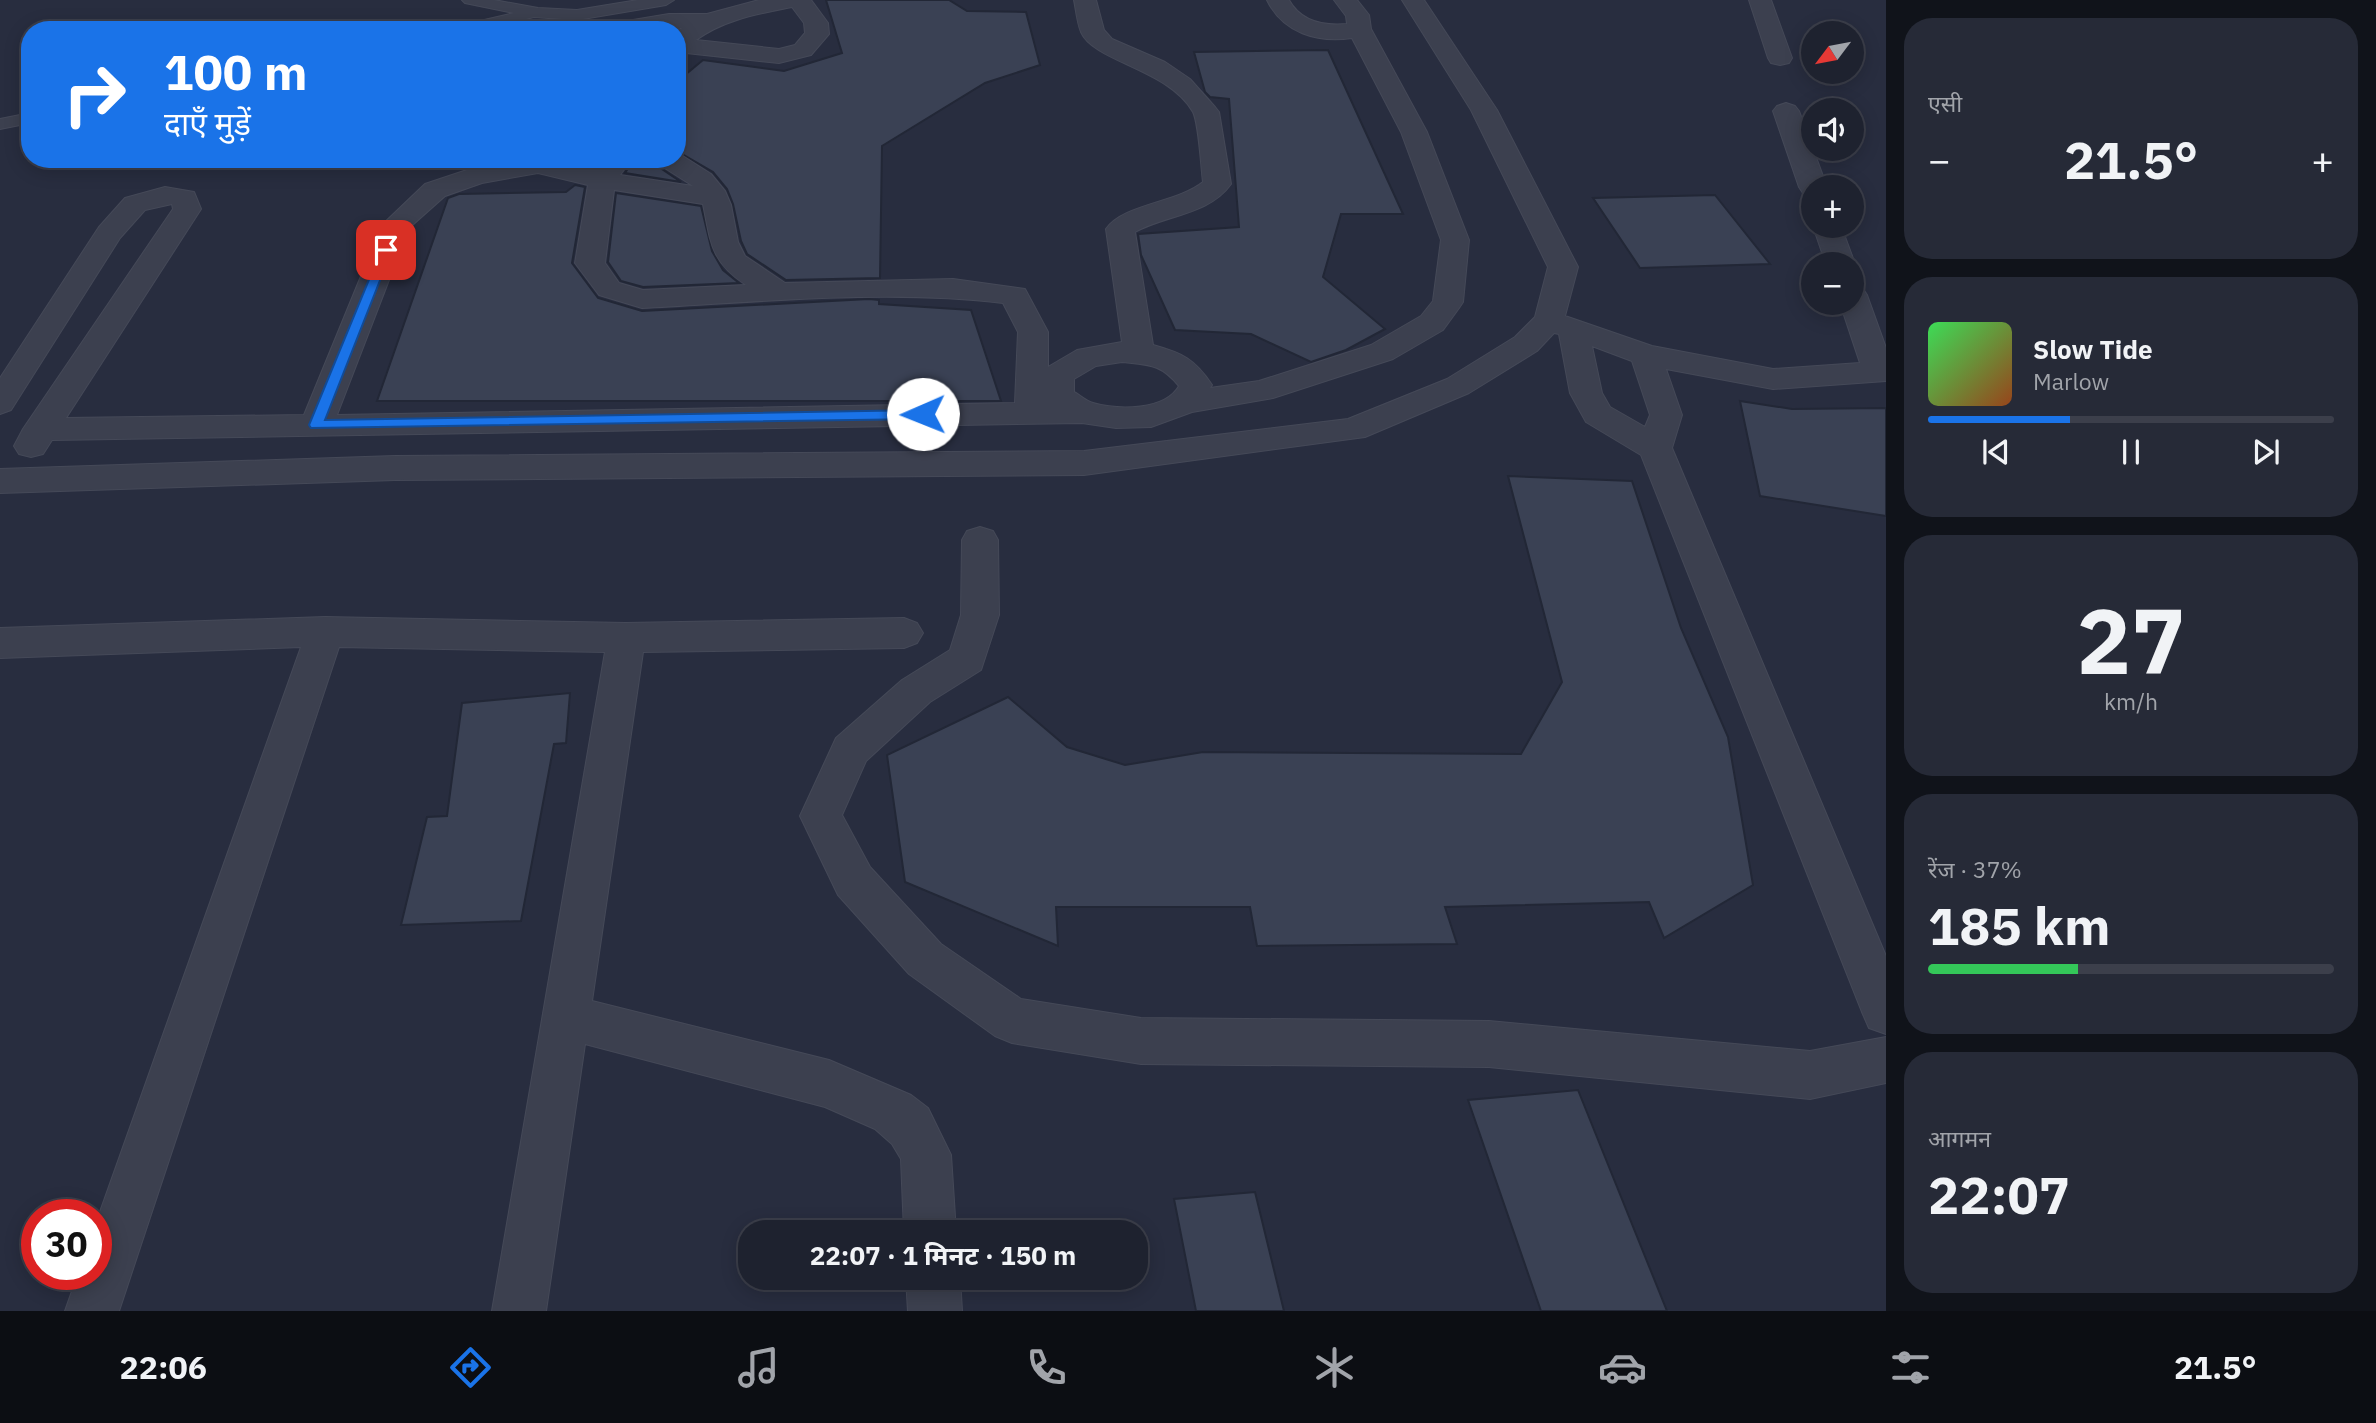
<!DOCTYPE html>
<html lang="hi">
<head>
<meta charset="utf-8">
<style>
  :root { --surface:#1e222f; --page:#262a37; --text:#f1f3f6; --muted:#a1a4aa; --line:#3c3f4b; --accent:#1a73e8 }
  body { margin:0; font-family:"IBM Plex Sans","Noto Sans Devanagari",sans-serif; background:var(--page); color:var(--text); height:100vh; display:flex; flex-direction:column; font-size:26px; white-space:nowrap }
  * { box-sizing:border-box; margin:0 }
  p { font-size:23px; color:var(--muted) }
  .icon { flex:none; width:38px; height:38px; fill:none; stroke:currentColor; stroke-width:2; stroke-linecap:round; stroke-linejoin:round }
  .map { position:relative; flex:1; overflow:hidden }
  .details { display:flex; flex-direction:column; gap:18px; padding:18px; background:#10131a; width:490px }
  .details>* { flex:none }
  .hud { position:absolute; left:21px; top:21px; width:665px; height:147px; border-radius:28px; box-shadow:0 4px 18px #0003,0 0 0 2px var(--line); background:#1a73e8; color:#fff; overflow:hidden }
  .needle { width:46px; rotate:238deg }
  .buttons { position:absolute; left:1801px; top:21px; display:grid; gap:14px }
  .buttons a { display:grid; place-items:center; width:63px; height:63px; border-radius:50%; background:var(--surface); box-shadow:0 4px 18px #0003,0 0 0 2px var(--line); font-size:35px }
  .speed { position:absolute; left:21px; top:1199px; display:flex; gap:14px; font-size:35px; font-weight:700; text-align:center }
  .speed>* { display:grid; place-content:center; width:91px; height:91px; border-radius:50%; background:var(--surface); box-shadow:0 4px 18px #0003,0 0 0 2px var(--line); line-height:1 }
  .speed .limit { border:10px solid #d22; background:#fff; color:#111 }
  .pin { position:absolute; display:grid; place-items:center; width:60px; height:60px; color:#fff; margin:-30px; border-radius:14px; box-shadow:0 4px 10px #0006 }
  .me { position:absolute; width:77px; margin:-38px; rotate:269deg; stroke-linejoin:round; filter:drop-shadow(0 0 5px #0008) }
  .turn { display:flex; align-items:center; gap:24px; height:147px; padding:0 28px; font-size:32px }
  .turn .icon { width:91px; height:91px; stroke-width:2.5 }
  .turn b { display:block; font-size:49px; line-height:60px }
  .big { font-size:52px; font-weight:700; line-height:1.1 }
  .details .tile { flex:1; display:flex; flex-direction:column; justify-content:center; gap:10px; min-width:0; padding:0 24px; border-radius:28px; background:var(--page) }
  .details .dial { align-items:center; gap:0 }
  .dial b { font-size:91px; line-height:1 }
  .song { display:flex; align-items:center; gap:21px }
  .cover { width:84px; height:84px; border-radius:10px; background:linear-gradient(135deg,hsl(130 70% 55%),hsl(20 70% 35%)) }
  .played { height:7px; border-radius:4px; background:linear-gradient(90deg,var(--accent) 35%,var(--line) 35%) }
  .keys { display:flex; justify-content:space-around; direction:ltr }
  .heat { display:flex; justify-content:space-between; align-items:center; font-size:38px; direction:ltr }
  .charge { height:10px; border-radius:5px; background:linear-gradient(90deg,#34c759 37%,var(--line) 0) }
  .trip { position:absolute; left:738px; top:1220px; width:410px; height:70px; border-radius:28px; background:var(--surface); box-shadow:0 4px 18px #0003,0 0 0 2px var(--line); font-weight:700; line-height:70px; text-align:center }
  .dock { display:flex; height:112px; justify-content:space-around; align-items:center; background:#0c0e13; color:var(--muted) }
  .dock .icon { width:49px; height:49px }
  .dock .selected { color:var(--accent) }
  .dock b { font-size:32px; color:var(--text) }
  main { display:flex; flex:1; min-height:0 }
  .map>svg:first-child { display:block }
  .building { fill:#3a4154; stroke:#222736; stroke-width:2 }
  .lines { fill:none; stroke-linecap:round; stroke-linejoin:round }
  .service-casing { stroke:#454958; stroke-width:2 }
  .minor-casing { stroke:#454958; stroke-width:2 }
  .service { fill:#3c404f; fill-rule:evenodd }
  .minor { fill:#3c404f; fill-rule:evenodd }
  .route { fill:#1a73e8; stroke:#114b97; stroke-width:2 }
</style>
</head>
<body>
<main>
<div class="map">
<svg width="1886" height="1311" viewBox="0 0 1886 1311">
  <rect width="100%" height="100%" fill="#282d3f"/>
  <path class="building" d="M826,0H949L967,11L1026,12L1040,65L985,83L882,146L880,278L786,280L747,254L741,241L733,204L727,189L713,172L677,151V86L685,75L703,60L784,71L842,53Z
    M1328,50L1403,214H1341L1323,277L1385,329L1346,350L1311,362L1251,334L1175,330L1141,255L1138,234L1239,227L1229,99L1210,97L1205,92L1194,52Z
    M634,159H654L659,167L681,182L625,173Z
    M575,185L585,187L572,263L598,298L642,311L869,299L879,300V304L971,310L1001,401H377L448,198L459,194L566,192Z
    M616,193L701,206L712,251L723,270L739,283L643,287L621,281L608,262Z
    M1715,195L1770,264L1640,268L1593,198Z
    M1740,401L1792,409L1886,408V516L1760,496Z
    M1508,476L1632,481L1681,628L1728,737L1753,885L1664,938L1649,902L1445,907L1457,944L1257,946L1250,907H1056L1058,946L905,882L887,755L1008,697L1067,747L1125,765L1203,752L1521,754L1562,682Z
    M570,693L566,743L554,744L521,921L401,925L427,817L447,816L462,703Z
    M1578,1090L1667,1311H1541L1468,1100Z
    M1255,1192L1284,1311H1196L1174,1199Z"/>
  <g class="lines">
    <g class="service-casing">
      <path id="service" d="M462,0H494L538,8L577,10L638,0H674L666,5L577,20L534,17L482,30H452L454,27L514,13L465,3Z
        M30,113V123L0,129V119Z"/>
    </g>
    <g class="minor-casing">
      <path id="minor" d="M759,0H811L828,23L829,34L811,55L779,63L677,52V32L682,28L603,30L607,25L615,23L669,14H707ZM792,7L804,23L805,33L795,45L779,49L696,40C725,19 758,14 792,7Z
        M1074,0H1096L1104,30L1112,39L1165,62L1190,79L1215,107L1219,112L1231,184C1209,215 1165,215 1135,232L1153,345C1182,353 1195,359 1212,385L1210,388L1259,381L1371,345L1421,316L1433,301L1441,240L1401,132L1352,38C1317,43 1283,33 1267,0H1289C1301,22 1324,26 1347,24L1346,16L1334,0H1357L1369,15L1371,29L1427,132L1469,240L1463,302L1459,308L1443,330L1393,359L1273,398L1192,412L1151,427L1116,428L1082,423L52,440L43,454L31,457L19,454L14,446L23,429L173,209L172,204L145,210L120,238L11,410L0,414V378L99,227L125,198L165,187L194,192L201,209L66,418L304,415L382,225L425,184L467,170L525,159H548L596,170L605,159H632L620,175L693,186L660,165L656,159H677L678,153L711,174L725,191L731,205L738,242L745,256L785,283L953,279L1025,289L1048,332V367L1077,350L1122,342L1106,229C1123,204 1177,203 1203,182C1201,167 1199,124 1193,112C1169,69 1094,62 1081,32C1077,22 1076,10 1074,0ZM538,173L588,185L575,263L599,295L642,308C759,302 888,289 1003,303L1018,332L1015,403L337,415L409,228L445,196L482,183ZM614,190L703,204C711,243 710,261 746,285L643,290L619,283L605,263ZM1122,362C1150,365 1161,364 1179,386C1165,411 1118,410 1093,403C1086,401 1080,395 1074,392V379L1096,366Z
        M1402,0H1424L1497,110L1578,267L1565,316L1652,346L1773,369L1860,363L1840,303H1852V286L1863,289L1867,295L1886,348V381L1773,389L1666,369L1682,415L1672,448L1886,956V1034L1869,1028L1862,1012L1641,455L1586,422L1570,393L1559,334L1554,333L1537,351L1469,393L1365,437L1084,475L395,480L0,493V469L395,456L1084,451L1348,419L1447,379L1515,337L1535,317L1548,267L1471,110ZM1592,346L1632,361L1650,415L1645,427L1610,407L1602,393Z
        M1749,0H1771L1792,58L1789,63L1780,65L1771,63L1768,58Z
        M1786,103L1795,106L1799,111L1827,187H1813V195L1803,193L1799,187L1773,111L1777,106Z
        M1813,226H1841L1855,264L1852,268V264H1826Z
        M980,527L993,531L998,540L999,615L981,670L930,702L866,761L842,815L870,867L941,944L1021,999L1141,1018L1489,1021L1810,1051L1886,1037V1083L1810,1099L1489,1067L1141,1064L1012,1043L995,1036L909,974L838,895L800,816L836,738L902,680L950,650L961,615L962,540L967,531Z
        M325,617L626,623L904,618L917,623L923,633L917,643L904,648L643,652L592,1001L829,1060L911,1095L928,1108L951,1155L956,1232H904L901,1159L892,1144L875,1129L825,1107L585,1044L546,1311H492L605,652L339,647L119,1311H65L78,1274H96V1223L301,647L0,658V628Z
        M906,1278H960L962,1311H908Z"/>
    </g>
    <use href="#service" class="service"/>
    <use href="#minor" class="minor"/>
  </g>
  <path class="route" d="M382,248L392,250L325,420L923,410L930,414L923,419L311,428L309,425Z"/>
</svg>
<div class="buttons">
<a><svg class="needle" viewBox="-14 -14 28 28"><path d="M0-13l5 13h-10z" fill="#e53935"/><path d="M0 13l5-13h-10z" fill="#a1a4aa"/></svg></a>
<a><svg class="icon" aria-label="sound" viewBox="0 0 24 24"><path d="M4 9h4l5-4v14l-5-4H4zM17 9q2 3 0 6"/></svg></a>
<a>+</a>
<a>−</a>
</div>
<div class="speed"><div class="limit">30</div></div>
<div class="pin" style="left:386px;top:250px;background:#d93025"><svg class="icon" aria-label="arrive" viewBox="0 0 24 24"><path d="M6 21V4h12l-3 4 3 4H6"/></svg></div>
<svg class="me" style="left:923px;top:414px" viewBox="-20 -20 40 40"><circle r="19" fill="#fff"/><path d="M0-13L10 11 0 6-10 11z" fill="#1a73e8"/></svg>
<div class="trip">22:07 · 1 मिनट · 150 m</div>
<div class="hud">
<div class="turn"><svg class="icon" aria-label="right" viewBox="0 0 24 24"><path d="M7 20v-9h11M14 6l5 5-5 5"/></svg><div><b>100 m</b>दाएँ मुड़ें</div></div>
</div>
</div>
<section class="details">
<div class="tile"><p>एसी</p>
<div class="heat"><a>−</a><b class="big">21.5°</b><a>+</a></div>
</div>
<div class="tile">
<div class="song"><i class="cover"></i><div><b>Slow Tide</b><p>Marlow</p></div></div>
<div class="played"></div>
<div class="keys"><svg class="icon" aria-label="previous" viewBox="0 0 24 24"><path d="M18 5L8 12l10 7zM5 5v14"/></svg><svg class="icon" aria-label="pause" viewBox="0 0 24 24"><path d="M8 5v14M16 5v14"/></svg><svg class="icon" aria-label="next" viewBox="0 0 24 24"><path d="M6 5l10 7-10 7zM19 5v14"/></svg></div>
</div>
<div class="tile dial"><b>27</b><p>km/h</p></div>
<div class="tile"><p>रेंज · 37%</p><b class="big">185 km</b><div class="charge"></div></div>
<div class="tile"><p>आगमन</p><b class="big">22:07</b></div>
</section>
</main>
<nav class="dock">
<b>22:06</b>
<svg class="icon selected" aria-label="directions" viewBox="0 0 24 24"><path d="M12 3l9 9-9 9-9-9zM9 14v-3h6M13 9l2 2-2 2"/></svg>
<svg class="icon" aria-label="music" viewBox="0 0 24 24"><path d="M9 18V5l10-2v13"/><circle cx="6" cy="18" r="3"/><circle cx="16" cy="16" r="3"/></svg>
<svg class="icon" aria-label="phone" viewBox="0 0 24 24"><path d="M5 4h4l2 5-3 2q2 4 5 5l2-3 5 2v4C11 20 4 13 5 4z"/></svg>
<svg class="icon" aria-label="climate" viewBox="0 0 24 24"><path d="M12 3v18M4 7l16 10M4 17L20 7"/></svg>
<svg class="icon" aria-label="car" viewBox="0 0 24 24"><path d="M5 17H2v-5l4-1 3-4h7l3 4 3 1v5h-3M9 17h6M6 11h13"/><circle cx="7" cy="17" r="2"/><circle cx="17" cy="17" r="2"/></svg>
<svg class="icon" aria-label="filters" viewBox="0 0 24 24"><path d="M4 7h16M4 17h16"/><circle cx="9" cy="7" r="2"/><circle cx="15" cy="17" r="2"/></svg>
<b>21.5°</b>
</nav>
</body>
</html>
